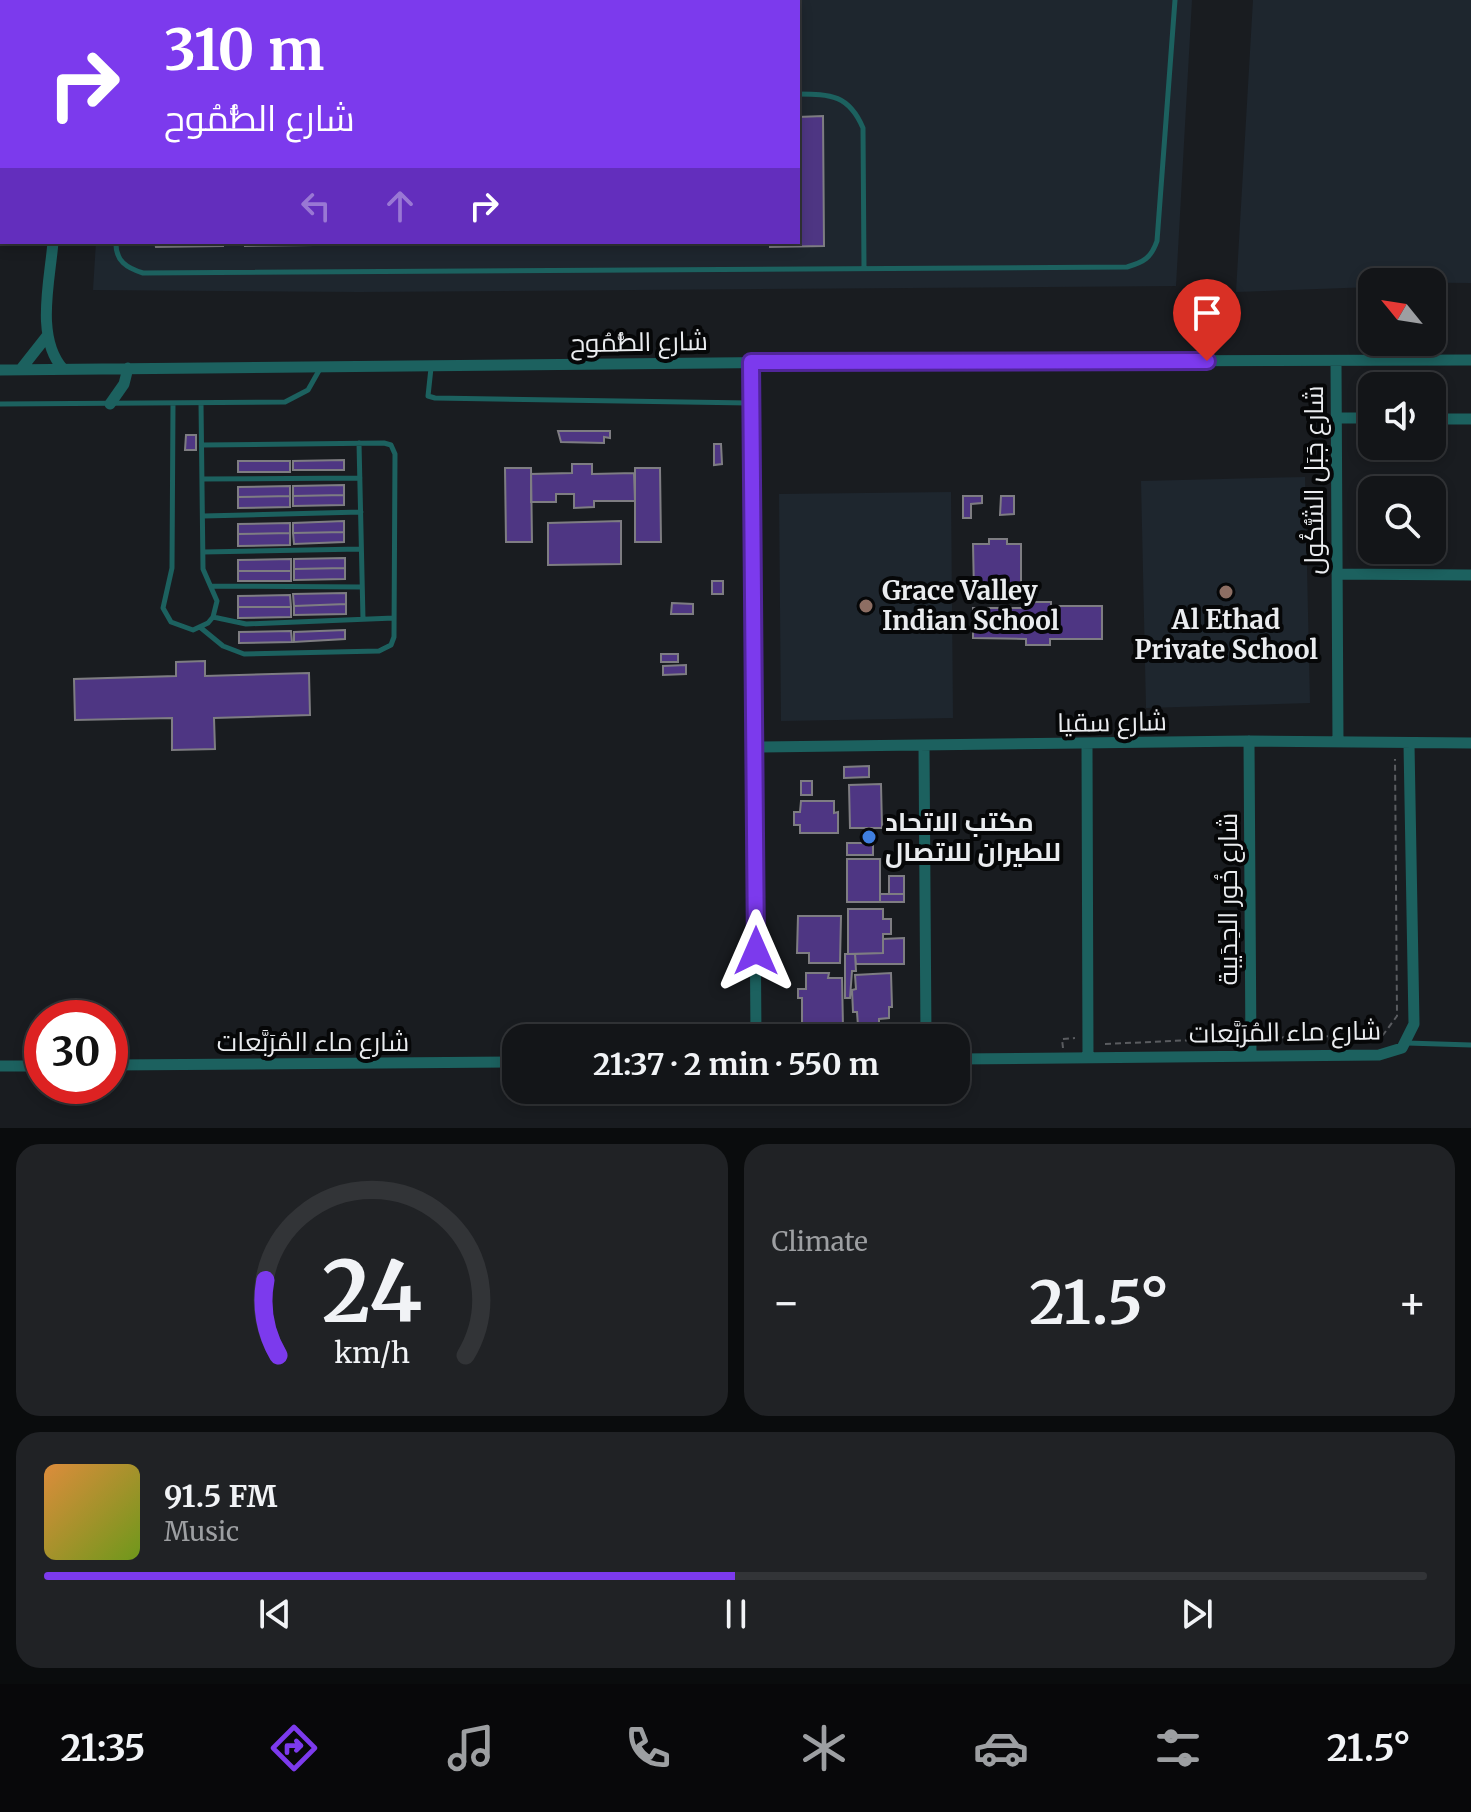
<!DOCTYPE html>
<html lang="en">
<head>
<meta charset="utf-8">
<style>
  :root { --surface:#131518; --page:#202225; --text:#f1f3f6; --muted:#9d9fa2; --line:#323437; --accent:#7c3aed }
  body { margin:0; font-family:Merriweather,Cairo,serif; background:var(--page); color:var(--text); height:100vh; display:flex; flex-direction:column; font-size:30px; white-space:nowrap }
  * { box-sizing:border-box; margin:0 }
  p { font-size:26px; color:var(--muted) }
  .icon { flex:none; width:44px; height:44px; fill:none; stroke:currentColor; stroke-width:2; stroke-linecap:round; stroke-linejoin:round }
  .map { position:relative; height:1128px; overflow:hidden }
  .panel { display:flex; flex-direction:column; gap:16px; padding:16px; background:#0a0c0d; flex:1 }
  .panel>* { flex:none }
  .guide { position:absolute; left:0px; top:0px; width:800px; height:244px; box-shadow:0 4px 12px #0003,0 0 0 2px var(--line); background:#7c3aed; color:#fff; overflow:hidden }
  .needle { width:52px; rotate:300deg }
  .controls { position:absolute; left:1358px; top:268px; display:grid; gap:16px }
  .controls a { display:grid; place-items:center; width:88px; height:88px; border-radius:16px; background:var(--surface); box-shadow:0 4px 12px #0003,0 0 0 2px var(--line); font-size:40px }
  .speed { position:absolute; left:24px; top:1000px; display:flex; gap:16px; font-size:40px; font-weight:700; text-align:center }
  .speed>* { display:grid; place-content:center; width:104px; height:104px; border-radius:50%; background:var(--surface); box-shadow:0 4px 12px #0003,0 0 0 2px var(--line); line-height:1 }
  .speed .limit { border:12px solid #d22; background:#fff; color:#111 }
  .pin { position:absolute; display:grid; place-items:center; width:68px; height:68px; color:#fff; margin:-82px -34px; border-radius:50% 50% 50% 0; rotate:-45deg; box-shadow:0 0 8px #0007 }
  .pin .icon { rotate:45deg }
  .me { position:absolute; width:88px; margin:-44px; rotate:0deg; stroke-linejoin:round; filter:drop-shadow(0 0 6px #0008) }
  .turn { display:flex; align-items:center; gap:28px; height:168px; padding:0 32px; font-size:36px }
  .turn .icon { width:104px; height:104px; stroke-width:2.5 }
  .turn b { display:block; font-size:56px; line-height:68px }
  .lanes { display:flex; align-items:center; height:76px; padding:0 32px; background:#0003; justify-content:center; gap:40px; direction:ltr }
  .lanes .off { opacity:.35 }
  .big { font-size:60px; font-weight:700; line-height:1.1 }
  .panel .widget { flex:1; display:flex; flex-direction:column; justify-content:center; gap:12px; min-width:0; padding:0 28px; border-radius:24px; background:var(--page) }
  .panel .dial { align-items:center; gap:0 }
  .dial svg { height:208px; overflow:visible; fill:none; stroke:var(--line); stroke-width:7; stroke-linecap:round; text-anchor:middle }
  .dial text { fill:var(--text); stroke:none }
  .song { display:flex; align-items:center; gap:24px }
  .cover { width:96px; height:96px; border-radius:12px; background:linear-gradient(135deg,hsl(30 70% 55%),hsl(80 70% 35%)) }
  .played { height:8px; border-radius:4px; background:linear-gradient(90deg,var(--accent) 50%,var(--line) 50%) }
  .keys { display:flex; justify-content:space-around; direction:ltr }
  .heat { display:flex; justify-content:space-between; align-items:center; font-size:44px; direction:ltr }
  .panel .tiles { flex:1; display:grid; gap:16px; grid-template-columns:1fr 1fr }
  .widget:last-child { grid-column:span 2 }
  .trip { position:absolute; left:502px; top:1024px; width:468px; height:80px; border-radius:24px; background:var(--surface); box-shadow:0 4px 12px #0003,0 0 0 2px var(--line); font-weight:700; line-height:80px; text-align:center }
  .menu { display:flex; height:128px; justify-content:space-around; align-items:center; background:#08080a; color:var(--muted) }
  .menu .icon { width:56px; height:56px }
  .menu .current { color:var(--accent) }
  .menu b { font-size:36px; color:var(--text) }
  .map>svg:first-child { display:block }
  .built { fill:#1e262e }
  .building { fill:#4e3683; stroke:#7e7d82; stroke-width:2 }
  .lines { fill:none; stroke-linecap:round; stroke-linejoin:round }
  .path { stroke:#5a5c60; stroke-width:2; stroke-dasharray:6 4; stroke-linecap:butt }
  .service { stroke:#1c615f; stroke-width:5 }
  .minor { stroke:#1c615f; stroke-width:11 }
  .route-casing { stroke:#51269a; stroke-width:20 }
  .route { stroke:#7c3aed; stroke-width:14 }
  .education-dot { fill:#8d6e63; stroke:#060708; stroke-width:3 }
  .shop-dot { fill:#3f7fe0; stroke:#060708; stroke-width:3 }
  .labels { text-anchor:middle; stroke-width:8; stroke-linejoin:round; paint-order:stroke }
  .street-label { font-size:26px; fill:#eaecef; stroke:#060708 }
  .poi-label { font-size:26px; font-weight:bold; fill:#eaecef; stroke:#060708; text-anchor:start }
</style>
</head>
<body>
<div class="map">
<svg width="1471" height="1128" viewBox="0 0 1471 1128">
  <rect width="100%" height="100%" fill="#191c20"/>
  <path class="built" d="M110,0H1192L1176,286L359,292L93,290L96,242H798V2Z
    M1253,0H1471V283L1372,282V287L1236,292Z
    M1305,477L1310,703L1146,708L1141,481Z
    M951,492L953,718L781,721L779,494Z"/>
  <path class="building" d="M823,116L824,246L770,247V242H798V117Z
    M155,242H223V246L156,247Z
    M245,242H313V245L245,246Z
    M558,431H610V438L604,437V443L561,442Z
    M186,435H196V450H185Z
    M714,444H721L722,464L714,465Z
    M344,460V470H293V461Z
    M238,461H290V472H238Z
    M572,464H592V474L634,473L635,501H594V507L574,508V494H556V502H531V474L572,473Z
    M505,468H531L532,542H506Z
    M635,468H660L661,542H635Z
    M344,485V495L293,496V486Z
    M290,486V496L238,497V487Z
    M344,495V505L293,506V496Z
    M290,496V507L238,508V497Z
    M963,496H982V503L971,504V518H963Z
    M1001,496H1014V514L1000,515Z
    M344,521V532L293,533V523Z
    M621,521V564L548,565V523Z
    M290,523V533L238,534V524Z
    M344,532V542L294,544L293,533Z
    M290,533V545L238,546V534Z
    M989,539H1007V544H1021V592H974L973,544H989Z
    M345,558V568L294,569V559Z
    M291,559V571H238V560Z
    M345,568V579L294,580V569Z
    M238,571H291V581H238Z
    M712,581H723V594H712Z
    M346,593V604L294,606L293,594Z
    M290,595L291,607H238V596Z
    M1026,602H1051V606H1102V639H1050V645H1026V639L973,638V608H1026Z
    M672,603L693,604V614H671Z
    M346,604V614L294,615V606Z
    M238,607H291V617L238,618Z
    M345,630V639L294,642V632Z
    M291,631L292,642L239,643V632Z
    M661,654H678V662H661Z
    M205,661V676L309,673L310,715L214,718L215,749L172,750V718L75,720L74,679L176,676V662Z
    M686,665V674L663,675V666Z
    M869,766V777L844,778V767Z
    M801,781H812V795H801Z
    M881,784L882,828H850L849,785Z
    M801,801H834V813L838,812V833H800V825H794V812H800Z
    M847,843H873V855H847Z
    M847,859H880V902H847Z
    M889,876H904V894H889Z
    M880,894H904V902H880Z
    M848,909H883V919H891V934H883V953L848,954Z
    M798,916H841L840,963H809V953H797Z
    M904,938V964H856L855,954L883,953V939Z
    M845,954H855L856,971H852L850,998H845Z
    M806,973H829L828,978H842L843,1027H802V998H798V989H806Z
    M891,973L892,1007H889V1018L879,1019V1025L858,1026L857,1012H853L852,990L856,989L855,975Z"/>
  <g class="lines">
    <path class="path" d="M1262,1038L1383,1035L1397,1016L1395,759
      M1105,1044L1239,1038
      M1063,1048L1062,1039L1075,1038"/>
    <path class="service" d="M130,2V0
      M798,94C831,94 849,95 863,128L864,268
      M116,242C115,261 127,268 143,273L1127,267C1144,262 1151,258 1157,241L1175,0
      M431,368L428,396L435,398L749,403
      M0,404L285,402L308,390L321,367
      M173,404L172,568L163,608L171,622L193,630L208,623L213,617L217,601L203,569L201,403
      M359,443L363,619
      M202,479L360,478
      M203,516L361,512
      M203,552L361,549
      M212,586L362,587
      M213,617L246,624L394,618
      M201,628L223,646L244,654L379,651L391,645L394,637L395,454L391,445L384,443L202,445
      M1407,1043L1471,1045"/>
    <path class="minor" d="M67,2V0
      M53,242C50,281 35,337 63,369
      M751,362L756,1038
      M1336,362L1338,741
      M21,369L47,336
      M0,370L806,362L1471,360
      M110,404L124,384L128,368
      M1337,418H1372
      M1432,419H1471
      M1337,574L1471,575
      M1249,741L1251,1056
      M1087,745L1088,1057
      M754,747L1249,741L1471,743
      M924,747L926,1038
      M956,1059L1379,1055L1402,1048L1414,1024L1409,744
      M110,1065L516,1062
      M0,1066H42"/>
  </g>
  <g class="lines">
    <g class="route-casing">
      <path id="route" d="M756,951L751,362L1207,361"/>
    </g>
    <use href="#route" class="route"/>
  </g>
  <g class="education-dot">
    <circle cx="1226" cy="592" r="8"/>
    <circle cx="866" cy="606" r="8"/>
  </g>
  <circle class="shop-dot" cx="869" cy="837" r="8"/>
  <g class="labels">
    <g class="street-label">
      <text transform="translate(639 342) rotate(-1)" y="9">شارع الطُّمُوح</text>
      <text transform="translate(1314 480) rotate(-90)" y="9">شارع جَبَل الشُّكُول</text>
      <text transform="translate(1112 722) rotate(-1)" y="9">شارع سقيا</text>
      <text transform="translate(1228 899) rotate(-90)" y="9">شارع خُور الحِدَيبة</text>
      <text transform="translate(1285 1032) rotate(-1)" y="9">شارع ماء المُرَبَّعات</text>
      <text x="313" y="1051">شارع ماء المُرَبَّعات</text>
    </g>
    <g class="poi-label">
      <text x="882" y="600">Grace Valley<tspan x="882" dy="30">Indian School</tspan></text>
      <text x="1226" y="629" text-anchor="middle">Al Ethad<tspan x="1226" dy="30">Private School</tspan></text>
      <text x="885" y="831">مكتب الاتحاد<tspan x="885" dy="30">للطيران للاتصال</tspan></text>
    </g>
  </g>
</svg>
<div class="controls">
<a><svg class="needle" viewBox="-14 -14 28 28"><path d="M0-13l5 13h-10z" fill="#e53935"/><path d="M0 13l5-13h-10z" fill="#9d9fa2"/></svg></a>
<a><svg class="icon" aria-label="sound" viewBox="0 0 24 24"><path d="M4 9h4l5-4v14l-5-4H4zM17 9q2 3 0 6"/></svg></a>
<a><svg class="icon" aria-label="search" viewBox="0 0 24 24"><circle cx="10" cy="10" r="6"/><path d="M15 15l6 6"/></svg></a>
</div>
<div class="speed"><div class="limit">30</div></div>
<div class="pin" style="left:1207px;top:361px;background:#d93025"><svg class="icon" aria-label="arrive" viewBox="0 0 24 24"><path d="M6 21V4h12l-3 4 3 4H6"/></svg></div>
<svg class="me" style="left:756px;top:951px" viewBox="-20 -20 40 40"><path d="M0-17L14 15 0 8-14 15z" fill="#7c3aed" stroke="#fff" stroke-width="4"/></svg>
<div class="trip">21:37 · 2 min · 550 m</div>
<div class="guide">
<div class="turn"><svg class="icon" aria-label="right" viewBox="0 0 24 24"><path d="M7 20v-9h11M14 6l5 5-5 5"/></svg><div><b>310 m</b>شارع الطُّمُوح</div></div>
<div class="lanes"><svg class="icon off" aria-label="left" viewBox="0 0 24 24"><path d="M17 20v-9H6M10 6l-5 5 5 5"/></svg><svg class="icon off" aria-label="ahead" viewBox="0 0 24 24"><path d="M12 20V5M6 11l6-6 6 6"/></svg><svg class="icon" aria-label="right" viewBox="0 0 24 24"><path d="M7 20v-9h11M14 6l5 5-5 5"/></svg></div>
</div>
</div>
<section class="panel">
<div class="tiles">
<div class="widget dial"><svg viewBox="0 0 100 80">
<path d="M14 69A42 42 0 1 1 86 69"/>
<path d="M14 69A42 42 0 0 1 9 40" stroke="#7c3aed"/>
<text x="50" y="56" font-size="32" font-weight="700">24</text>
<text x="50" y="72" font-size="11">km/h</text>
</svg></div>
<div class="widget"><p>Climate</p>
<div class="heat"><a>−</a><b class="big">21.5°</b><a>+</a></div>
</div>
<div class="widget">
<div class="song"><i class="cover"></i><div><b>91.5 FM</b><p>Music</p></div></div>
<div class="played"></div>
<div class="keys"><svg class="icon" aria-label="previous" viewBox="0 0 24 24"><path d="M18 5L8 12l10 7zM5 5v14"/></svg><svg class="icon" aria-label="pause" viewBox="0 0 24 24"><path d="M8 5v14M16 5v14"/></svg><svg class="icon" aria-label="next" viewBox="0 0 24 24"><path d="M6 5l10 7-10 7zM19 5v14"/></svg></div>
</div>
</div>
</section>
<nav class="menu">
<b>21:35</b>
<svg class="icon current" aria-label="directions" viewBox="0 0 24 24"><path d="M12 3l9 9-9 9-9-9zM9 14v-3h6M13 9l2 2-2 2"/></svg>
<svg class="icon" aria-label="music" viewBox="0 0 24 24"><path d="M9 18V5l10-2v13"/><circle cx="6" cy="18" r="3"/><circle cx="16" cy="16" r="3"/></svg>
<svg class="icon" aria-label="phone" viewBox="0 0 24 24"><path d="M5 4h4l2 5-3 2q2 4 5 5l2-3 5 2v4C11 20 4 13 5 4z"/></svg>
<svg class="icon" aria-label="climate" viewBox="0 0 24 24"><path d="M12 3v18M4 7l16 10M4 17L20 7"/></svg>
<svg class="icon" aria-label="car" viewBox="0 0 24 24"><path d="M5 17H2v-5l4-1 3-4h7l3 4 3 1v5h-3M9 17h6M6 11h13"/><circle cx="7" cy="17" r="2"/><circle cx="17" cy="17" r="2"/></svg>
<svg class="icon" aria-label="filters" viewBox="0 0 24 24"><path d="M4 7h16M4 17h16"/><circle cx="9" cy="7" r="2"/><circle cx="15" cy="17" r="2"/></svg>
<b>21.5°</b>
</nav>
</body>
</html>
